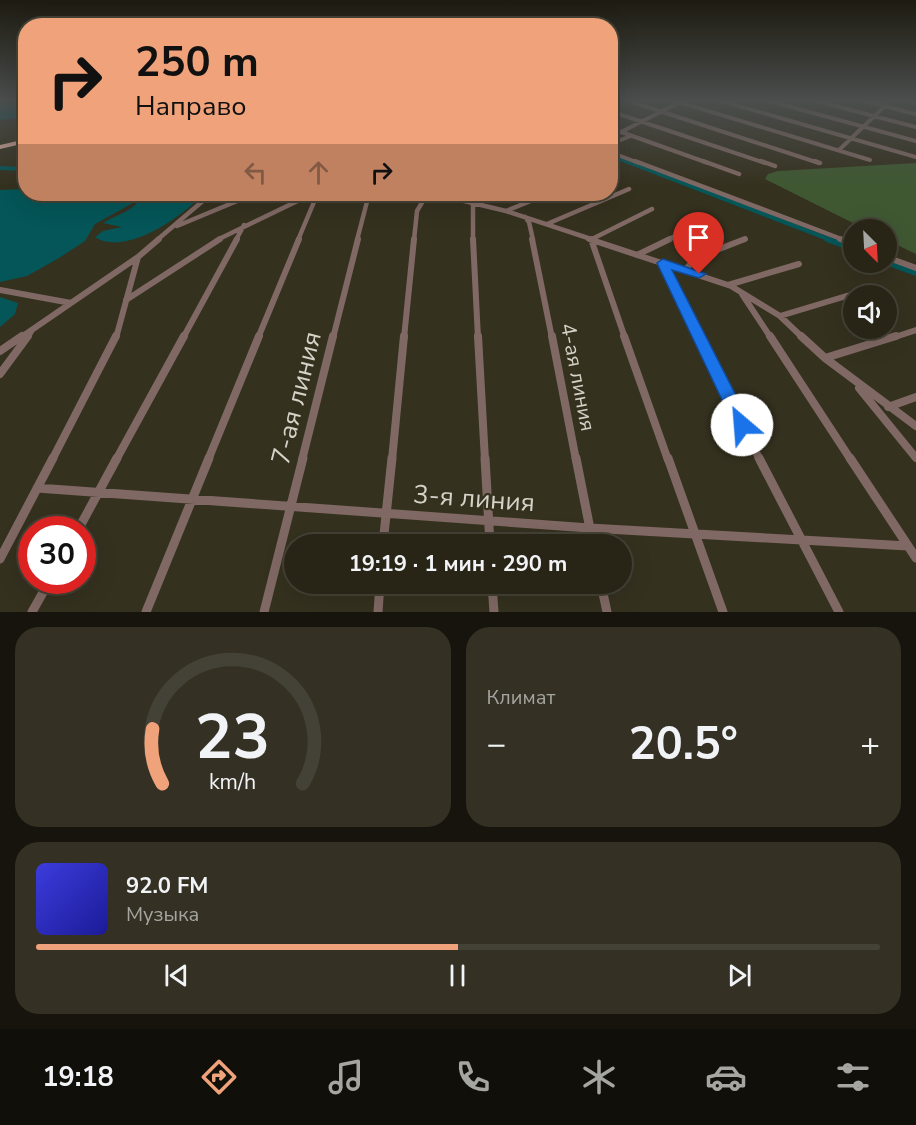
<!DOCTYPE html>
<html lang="ru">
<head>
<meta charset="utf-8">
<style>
  :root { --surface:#282517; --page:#343124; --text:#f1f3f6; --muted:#a5a5a1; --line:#444236; --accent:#f0a27a }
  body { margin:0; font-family:"Nunito Sans",sans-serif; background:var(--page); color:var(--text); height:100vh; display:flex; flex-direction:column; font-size:22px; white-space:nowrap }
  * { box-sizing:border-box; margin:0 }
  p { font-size:20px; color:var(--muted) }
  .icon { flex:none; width:33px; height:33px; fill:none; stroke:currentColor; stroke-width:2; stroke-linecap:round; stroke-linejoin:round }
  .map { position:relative; height:612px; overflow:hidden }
  .details { display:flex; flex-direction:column; gap:15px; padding:15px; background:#16140d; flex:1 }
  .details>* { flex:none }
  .guide { position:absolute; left:18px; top:18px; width:600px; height:183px; border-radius:24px; box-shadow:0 6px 24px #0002,0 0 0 2px var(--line); background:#f0a27a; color:#111; overflow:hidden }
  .needle { width:39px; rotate:156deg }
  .fabs { position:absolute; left:843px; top:219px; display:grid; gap:12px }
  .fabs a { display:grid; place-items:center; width:54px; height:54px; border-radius:50%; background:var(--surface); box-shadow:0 6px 24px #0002,0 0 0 2px var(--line); font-size:30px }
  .speed { position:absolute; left:18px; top:516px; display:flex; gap:12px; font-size:30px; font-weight:700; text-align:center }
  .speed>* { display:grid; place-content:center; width:78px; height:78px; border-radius:50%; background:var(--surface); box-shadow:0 6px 24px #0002,0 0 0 2px var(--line); line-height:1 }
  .speed .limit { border:9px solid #d22; background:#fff; color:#111 }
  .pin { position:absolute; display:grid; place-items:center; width:51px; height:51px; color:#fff; margin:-62px -26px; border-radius:50% 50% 50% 0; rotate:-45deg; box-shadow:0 0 6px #0007 }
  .pin .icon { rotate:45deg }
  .me { position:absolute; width:66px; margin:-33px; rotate:333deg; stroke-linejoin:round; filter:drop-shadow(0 0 4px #0008) }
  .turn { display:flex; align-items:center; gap:21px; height:126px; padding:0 18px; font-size:27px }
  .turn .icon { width:78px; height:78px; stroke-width:2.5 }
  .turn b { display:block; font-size:42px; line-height:51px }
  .lanes { display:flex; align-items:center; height:57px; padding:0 18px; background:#0003; justify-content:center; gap:30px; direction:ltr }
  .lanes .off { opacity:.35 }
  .big { font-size:45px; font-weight:700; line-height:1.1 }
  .details .tile { flex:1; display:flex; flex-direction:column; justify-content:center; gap:9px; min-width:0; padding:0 21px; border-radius:24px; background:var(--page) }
  .details .dial { align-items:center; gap:0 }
  .dial svg { height:156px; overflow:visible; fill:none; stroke:var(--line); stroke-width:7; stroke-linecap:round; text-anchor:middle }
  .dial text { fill:var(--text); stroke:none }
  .song { display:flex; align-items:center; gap:18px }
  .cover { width:72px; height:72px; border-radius:9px; background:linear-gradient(135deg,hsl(240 70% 55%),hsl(240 70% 35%)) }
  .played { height:6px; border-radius:3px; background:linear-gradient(90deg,var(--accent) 50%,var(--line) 50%) }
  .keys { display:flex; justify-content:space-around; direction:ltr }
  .heat { display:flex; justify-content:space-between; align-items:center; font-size:33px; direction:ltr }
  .details .tiles { flex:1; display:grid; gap:15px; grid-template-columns:1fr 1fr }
  .tile:last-child { grid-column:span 2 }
  .trip { position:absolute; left:284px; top:534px; width:348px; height:60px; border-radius:30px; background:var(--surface); box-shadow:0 6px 24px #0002,0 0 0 2px var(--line); font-weight:700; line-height:60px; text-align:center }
  .menu { display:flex; height:96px; justify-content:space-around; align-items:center; background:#100f09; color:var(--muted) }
  .menu .icon { width:42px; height:42px }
  .menu .current { color:var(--accent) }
  .menu b { font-size:27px; color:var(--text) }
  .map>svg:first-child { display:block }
  .green { fill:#3f5832 }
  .water { fill:#045658 }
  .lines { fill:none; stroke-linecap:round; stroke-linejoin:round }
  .canal-far2 { stroke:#045658; stroke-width:4 }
  .canal-far1 { stroke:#045658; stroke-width:4.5 }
  .canal { stroke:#045658; stroke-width:6 }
  .river { fill:#045658; fill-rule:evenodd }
  .minor-far4 { stroke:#806964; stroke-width:4 }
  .minor-far3 { stroke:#806964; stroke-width:4.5 }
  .minor-far2 { stroke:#806964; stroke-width:6 }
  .minor-far1 { stroke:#806964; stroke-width:8 }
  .minor { stroke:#806964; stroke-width:9 }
  .highway { fill:#eeb6a9; fill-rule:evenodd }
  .route { fill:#1a73e8; stroke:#114b97; stroke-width:1.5 }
  .labels { text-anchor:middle; stroke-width:4.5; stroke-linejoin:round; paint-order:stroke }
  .street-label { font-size:21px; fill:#d5d2c7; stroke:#35311f }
  .near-street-label { font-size:26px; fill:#d5d2c7; stroke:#35311f }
</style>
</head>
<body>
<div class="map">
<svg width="916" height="612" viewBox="0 0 916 612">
  <rect width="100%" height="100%" fill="#35311f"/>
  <path class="green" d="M916,163V254L887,240L886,230L865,229L765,179L768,174L778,171Z"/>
  <path class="water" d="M4,100H25V117L0,120V105Z
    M25,189L26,194H137V196L133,203L95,224L85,241L59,258L27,276L0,282V190Z
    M142,194H203C182,217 125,257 95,237L103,231L122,227L103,223C117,214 136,211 142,194Z
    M0,297L18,303L15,314L0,327Z"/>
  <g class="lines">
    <path class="canal-far2" d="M610,155L630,163"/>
    <path class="canal-far1" d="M626,161L831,240"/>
    <path class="canal" d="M827,239L854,249
      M886,262L916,273"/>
    <path class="river" d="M0,166L26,167V171L0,170Z"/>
    <path class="minor-far4" d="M626,100L819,163
      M672,100L870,160
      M718,100L916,157
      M766,100L916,141
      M813,100L916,127
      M860,100L916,114
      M906,100L916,103
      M610,111L765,163
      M610,128L708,163
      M621,132L680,102
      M610,144L631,136
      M839,150L891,100
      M610,152L639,163"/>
    <path class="minor-far3" d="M635,161L844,240
      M703,161L739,174
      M761,161L775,166
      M815,161L820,163
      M435,194L506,211L594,240
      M464,200L478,194
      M473,202V240
      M506,211L548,194
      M525,217L529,222L533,240
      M547,224L629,189
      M177,226L254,194
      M157,240L211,194
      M217,240L312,194
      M236,240L244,225
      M298,240L314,202
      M357,240L369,194
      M414,240L417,211L427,194
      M590,240L652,209
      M667,240L706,221
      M742,240L745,239"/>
    <path class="minor-far2" d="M473,239L478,338
      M532,239L552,338
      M589,239L731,286L780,316L803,338
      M591,239L625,338
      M840,239L854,244
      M637,255L670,239
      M886,257L916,268
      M663,263L698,338
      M685,270L696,258L745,239
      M728,285L799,264
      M0,290L71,303
      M742,294L771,338
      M126,300L220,239
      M780,316L863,291
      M20,338L138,257L159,239
      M27,338L32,330
      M116,338L138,257
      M183,338L237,239
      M258,338L299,239
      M333,338L358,239
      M404,338L414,239
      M892,338L916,330"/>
    <path class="minor-far1" d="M478,336L485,460
      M552,336L576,460
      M624,336L668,460
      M697,336L760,460
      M770,336L851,460
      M801,336L825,358L916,426
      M0,351L22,336
      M825,358L896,336
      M0,374L28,336
      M859,388L916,458
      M888,407L916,397
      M52,460L116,336
      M116,460L184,336
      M208,460L259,336
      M302,460L333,336
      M392,460L404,336"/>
    <path class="minor" d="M485,458L490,544
      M576,458L593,544
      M668,458L723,612
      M759,458L839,612
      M850,458L916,558
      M37,488L589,528L908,546
      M78,530L117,458
      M383,544L392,458
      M0,559L53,458
      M492,584L494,612
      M601,584L607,612
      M32,612L50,580
      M146,612L209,458
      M264,612L303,458
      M378,612L380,584"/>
    <path class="highway" d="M26,139V143L0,149V145Z"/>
  </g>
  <linearGradient id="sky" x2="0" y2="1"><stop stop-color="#1d1b11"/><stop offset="0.54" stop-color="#4b4e4d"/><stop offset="1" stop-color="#4b4e4d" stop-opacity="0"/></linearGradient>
  <rect width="916" height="186" fill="url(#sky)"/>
  <path class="route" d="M663,259L706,274L699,278L672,270L751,425L748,430H736L734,425L657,263Z"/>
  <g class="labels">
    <g class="street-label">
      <text transform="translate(578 377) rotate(79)" y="7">4-ая линия</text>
    </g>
    <g class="near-street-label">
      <text transform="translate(296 398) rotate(-76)" y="9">7-ая линия</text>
      <text transform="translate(474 498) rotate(4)" y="9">3-я линия</text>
    </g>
  </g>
</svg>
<div class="fabs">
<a><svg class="needle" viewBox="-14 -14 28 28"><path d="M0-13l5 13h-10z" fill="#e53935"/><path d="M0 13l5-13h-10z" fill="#a5a5a1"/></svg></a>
<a><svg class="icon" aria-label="sound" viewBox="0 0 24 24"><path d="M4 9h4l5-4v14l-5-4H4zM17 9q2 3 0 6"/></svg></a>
</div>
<div class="speed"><div class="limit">30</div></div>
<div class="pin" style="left:699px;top:274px;background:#d93025"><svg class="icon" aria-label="arrive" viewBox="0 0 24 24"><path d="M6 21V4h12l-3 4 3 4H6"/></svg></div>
<svg class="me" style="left:742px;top:425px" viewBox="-20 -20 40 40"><circle r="19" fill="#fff"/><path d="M0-13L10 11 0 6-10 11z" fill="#1a73e8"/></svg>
<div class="trip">19:19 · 1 мин · 290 m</div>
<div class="guide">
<div class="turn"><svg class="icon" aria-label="right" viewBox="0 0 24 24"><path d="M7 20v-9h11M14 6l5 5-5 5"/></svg><div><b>250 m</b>Направо</div></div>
<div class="lanes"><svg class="icon off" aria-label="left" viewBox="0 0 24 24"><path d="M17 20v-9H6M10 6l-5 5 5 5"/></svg><svg class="icon off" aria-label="ahead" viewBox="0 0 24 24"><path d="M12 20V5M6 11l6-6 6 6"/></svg><svg class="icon" aria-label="right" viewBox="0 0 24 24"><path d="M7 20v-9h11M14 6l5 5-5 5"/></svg></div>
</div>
</div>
<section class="details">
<div class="tiles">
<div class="tile dial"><svg viewBox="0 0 100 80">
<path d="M14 69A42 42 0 1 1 86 69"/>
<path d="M14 69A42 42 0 0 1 9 41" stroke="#f0a27a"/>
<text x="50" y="56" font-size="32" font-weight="700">23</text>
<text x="50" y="72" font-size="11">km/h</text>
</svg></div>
<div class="tile"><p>Климат</p>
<div class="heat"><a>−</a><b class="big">20.5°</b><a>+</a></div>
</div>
<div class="tile">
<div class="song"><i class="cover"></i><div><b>92.0 FM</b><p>Музыка</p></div></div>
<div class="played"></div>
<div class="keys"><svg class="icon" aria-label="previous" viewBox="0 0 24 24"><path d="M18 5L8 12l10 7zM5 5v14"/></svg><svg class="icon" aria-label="pause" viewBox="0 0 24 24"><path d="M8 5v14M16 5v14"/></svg><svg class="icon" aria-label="next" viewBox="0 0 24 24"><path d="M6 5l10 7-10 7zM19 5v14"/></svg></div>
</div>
</div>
</section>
<nav class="menu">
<b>19:18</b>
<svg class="icon current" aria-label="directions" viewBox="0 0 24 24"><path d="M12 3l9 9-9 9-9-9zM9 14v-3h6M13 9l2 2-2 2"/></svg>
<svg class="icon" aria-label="music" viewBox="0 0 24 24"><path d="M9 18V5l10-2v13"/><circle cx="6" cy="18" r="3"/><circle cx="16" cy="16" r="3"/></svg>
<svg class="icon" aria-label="phone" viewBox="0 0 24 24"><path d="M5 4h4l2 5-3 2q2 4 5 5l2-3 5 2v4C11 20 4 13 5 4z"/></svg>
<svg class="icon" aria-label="climate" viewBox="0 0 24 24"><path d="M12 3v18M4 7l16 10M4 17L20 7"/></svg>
<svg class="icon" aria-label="car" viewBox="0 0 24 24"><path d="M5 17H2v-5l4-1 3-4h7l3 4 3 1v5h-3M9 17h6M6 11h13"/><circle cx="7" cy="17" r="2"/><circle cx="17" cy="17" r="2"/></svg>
<svg class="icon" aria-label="filters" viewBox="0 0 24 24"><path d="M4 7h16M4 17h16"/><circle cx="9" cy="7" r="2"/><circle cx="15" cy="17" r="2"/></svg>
</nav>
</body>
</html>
